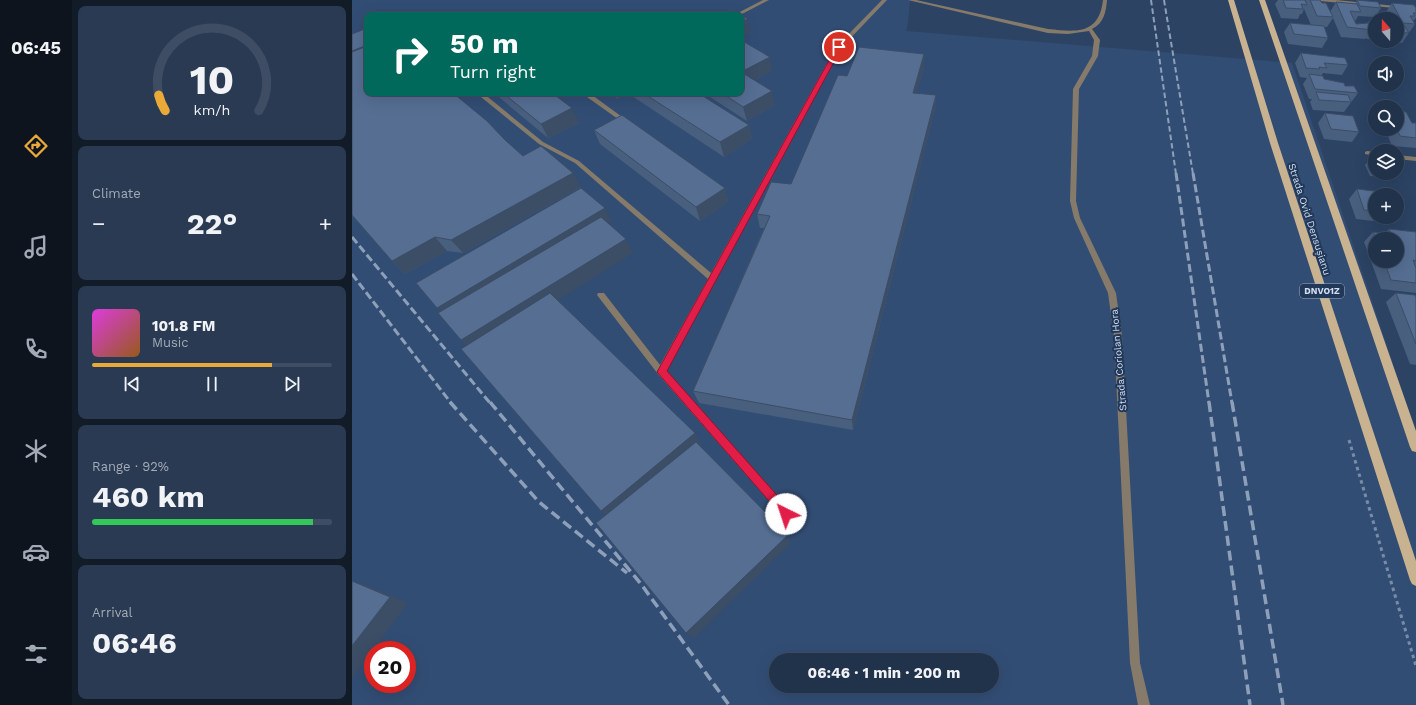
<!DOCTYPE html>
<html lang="en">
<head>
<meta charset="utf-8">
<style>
  :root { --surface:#21324b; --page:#293a52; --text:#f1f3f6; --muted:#a2aab5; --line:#3e4d63; --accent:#eaaa38 }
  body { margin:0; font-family:"Work Sans",sans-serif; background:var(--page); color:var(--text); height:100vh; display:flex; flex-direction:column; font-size:15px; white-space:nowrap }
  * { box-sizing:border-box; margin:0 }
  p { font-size:13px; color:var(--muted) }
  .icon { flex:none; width:22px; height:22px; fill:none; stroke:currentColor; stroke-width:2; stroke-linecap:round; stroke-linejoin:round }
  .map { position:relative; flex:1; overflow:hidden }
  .side { display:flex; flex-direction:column; gap:6px; padding:6px; background:#121c29; width:280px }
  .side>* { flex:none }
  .banner { position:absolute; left:12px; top:12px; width:380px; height:84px; border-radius:8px; box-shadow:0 4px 16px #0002,0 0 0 1px var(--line); background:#00695c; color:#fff; overflow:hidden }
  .needle { width:26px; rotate:340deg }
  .tools { position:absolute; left:1016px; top:12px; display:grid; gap:8px }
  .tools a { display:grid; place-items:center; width:36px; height:36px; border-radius:50%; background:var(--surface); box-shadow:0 4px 16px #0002,0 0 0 1px var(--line); font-size:20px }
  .speed { position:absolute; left:12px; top:641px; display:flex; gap:8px; font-size:20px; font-weight:700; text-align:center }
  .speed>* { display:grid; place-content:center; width:52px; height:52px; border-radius:50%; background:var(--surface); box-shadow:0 4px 16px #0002,0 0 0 1px var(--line); line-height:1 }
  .speed .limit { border:6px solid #d22; background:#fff; color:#111 }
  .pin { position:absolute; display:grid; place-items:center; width:34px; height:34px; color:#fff; margin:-17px; border:2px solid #fff; border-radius:50%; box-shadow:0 1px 4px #0007 }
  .me { position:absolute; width:44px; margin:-22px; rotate:319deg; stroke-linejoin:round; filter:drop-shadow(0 0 3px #0008) }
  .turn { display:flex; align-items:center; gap:14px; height:84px; padding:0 20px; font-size:18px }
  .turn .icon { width:52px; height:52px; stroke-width:2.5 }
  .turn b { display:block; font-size:28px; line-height:34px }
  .big { font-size:30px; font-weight:700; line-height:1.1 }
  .side .card { flex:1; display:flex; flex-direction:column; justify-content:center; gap:6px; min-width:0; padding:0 14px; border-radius:8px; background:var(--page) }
  .side .dial { align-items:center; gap:0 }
  .dial svg { height:104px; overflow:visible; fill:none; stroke:var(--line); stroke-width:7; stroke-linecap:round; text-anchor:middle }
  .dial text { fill:var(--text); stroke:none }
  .song { display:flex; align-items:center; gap:12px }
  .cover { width:48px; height:48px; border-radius:6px; background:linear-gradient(135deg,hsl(300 70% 55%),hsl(30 70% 35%)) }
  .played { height:4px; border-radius:2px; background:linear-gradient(90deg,var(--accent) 75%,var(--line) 75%) }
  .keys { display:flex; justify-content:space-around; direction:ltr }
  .heat { display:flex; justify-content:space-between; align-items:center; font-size:22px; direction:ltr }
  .charge { height:6px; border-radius:3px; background:linear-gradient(90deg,#34c759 92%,var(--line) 0) }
  .trip { position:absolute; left:417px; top:653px; width:230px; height:40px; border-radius:20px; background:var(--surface); box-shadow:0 4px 16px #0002,0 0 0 1px var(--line); font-weight:700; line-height:40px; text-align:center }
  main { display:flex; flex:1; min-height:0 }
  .menu { display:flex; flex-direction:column; width:72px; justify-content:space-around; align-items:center; background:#0d141e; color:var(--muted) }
  .menu .icon { width:28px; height:28px }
  .menu .selected { color:var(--accent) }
  .menu b { font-size:18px; color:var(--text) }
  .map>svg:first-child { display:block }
  .built { fill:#324d74; fill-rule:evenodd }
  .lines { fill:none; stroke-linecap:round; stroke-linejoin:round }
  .path { stroke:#798ca7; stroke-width:3; stroke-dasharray:3.5 3.5; stroke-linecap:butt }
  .lane { fill:#867b6a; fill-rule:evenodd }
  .street { fill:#867b6a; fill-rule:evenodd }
  .primary { fill:#c9b28f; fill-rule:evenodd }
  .rail-far2 { stroke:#8ea0b9; stroke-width:2; stroke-dasharray:5.5 3; stroke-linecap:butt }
  .rail-far1 { stroke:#8ea0b9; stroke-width:3; stroke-dasharray:8 3.5; stroke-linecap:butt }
  .rail { stroke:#8ea0b9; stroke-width:3.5; stroke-dasharray:10 5; stroke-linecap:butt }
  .wall { fill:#495f7e; fill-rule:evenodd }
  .shaded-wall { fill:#3c4d66 }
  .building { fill:#556e92; stroke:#3c4d66 }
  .route { fill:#e11d48; stroke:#92132f }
  .labels { text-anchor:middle; stroke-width:4; stroke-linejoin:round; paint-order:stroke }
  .shield { fill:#223858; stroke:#9cadc4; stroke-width:1 }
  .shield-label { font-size:9px; font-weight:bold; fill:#d1dff3 }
  .street-label { font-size:10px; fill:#d1dff3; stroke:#223858 }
</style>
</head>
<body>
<main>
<nav class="menu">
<b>06:45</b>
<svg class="icon selected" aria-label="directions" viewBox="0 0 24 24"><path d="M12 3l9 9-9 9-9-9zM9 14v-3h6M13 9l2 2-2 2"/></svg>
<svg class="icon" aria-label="music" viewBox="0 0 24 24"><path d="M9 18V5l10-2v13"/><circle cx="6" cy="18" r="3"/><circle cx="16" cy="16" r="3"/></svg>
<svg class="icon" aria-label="phone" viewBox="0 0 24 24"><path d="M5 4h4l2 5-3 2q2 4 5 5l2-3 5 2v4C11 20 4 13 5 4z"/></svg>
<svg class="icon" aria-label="climate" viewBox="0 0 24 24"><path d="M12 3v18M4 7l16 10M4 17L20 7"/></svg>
<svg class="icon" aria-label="car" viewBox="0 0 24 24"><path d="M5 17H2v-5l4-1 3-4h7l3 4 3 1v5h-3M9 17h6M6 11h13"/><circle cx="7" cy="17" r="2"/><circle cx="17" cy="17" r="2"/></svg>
<svg class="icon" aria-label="filters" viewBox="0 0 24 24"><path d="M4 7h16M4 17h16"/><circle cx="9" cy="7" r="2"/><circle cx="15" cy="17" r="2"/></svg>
</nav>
<section class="side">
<div class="card dial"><svg viewBox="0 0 100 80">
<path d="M14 69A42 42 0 1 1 86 69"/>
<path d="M14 69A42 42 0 0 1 9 57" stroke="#eaaa38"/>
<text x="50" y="56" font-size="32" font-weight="700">10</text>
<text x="50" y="72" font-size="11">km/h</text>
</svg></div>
<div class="card"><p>Climate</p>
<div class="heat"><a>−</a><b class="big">22°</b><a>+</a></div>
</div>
<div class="card">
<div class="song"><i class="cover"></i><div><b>101.8 FM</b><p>Music</p></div></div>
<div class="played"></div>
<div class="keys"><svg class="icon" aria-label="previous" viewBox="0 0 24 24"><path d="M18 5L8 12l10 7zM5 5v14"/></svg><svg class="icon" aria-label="pause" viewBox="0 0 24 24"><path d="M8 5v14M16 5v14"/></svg><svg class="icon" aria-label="next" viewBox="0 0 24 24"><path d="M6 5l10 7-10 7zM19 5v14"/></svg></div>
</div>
<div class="card"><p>Range · 92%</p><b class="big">460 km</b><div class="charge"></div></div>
<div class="card"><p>Arrival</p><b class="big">06:46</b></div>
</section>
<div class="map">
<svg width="1064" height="705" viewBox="0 0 1064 705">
  <rect width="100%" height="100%" fill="#2c4364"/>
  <path class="built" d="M0,0H558L556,23L554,31L940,63L1064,432V705H0ZM15,15H389V93H15ZM21,650H55V684H21ZM424,660H640V686H424Z"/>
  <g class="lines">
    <path class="path" d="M997,440L1064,666"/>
    <path class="lane" d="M411,0H417L388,15H382Z
      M530,0H535L489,48L314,371L437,511L439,514L437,517L434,519L431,517L306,374L245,295L246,293H252L308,365L356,279L223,163L187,144L124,93H131L191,142L227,161L359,273L484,47Z
      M234,93H240V95L277,122V124H273L235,97Z"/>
    <path class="street" d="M556,0H564L696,29C724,32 747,35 751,0H755C754,12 752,23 740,29L748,40L746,56L727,89L724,201L728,218L764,293L770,336L788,663L798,705H786L778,663L762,336L756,293L722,218L718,201L721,89L740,56L742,40L737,31L716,34L696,33Z
      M966,0H984L1064,8V10L968,1Z
      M1015,151L1023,152V156L1013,154V152Z
      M1045,155L1064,157V161L1045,159Z"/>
    <path class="primary" d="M876,0H882L926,143L1064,561V586L1060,584L1058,580L918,143Z
      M907,0H913L1064,431V452L1060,451L1058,447Z"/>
    <path class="rail-far2" d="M799,0L824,174
      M812,0L841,174"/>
    <path class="rail-far1" d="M824,173L857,403
      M841,173L880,403
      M0,237L138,403
      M0,274L99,403"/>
    <path class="rail" d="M98,402L187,502L275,573
      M138,402L289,584L377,705
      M857,402L898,705
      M880,402L931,705"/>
  </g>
  <path class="wall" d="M926,0H953V1L954,0H968L970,3L978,12L984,2L1003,4L1005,0L1029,8L1023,17L1006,16L1003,21L1004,24L1015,23L1017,21L1023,22V40L1015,39L1014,38L1013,39L989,37L981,18L975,27H972L976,38L970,48L936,44L932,32L938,23L959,25L952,9L950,14H948L946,19L929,18L923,4Z
    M1040,3L1064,8V19V18L1061,21L1063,24L1050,43L1032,41H1045V19H1037L1034,12Z
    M0,34L153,140L171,156L229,187L111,253L95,251L53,274L40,261L6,222L0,216Z
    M389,40L420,71L403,80L423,105L395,121L352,93H389Z
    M949,53L996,65L990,75L971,73L969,76L972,79L993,86L1006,93L992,112L961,110L958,102L960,99H957L951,84L955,78L948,77L943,63Z
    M572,54V68L564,93L584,95L583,109L501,430L347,403L341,391L412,228H408L405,214L439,184L495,76Z
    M142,93H200L227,123L196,138Z
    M258,93H346L397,125L400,139L372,157L280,96L279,93L266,99Z
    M973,113L1007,132L1000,142L972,139L966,123Z
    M1060,123H1064V148L1040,146L1033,129H1045Z
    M242,130L373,188L376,202L348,221L248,144Z
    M1021,156H1023V173H1043L1039,177L1018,176L1013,165Z
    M1005,189L1023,195V217H1025L1021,221L1004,219L997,199Z
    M1037,229L1064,232V293L1029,289L1012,242L1021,232L1033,234ZM1023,239H1045V261H1023Z
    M1044,293L1064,297V365L1058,364L1034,302Z"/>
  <path class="shaded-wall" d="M396,19L398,33L389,37V22Z
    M15,45V63L0,69V51Z
    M572,54V68L560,107L561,93Z
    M418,57L420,71L392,86L389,72Z
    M420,91L423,105L395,121L391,107Z
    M264,93H279L266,99Z
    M584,95L583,109L501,430L500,420Z
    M220,108L227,123L196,138L189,124Z
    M397,125L400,139L372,157L368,142Z
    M221,173L229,187L111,253L99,240Z
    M373,188L376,202L348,221L344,207Z
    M253,208L260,221L98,321L85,308Z
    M83,237L95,251L53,274L40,261Z
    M274,239L281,253L121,353L109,340Z
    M343,433L349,444L259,520L249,511Z
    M436,535L439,543L342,638L334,633Z
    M0,581L14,585L56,603L0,679Z"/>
  <path class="building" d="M931,0H953L955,5L949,4L951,9L934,8Z
    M958,0H968L970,3H974L981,17L965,16Z
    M1005,0L1026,2L1029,8L1008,6Z
    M984,2L1005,4L1009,12L998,11L1004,24L1017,23L1020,30L995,27Z
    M1040,3L1062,5L1064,8V13H1061L1063,16H1058L1063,24L1051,23Z
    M379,10L388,15H367Z
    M389,15L396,19L389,22Z
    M1017,21L1023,22V30H1021Z
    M938,23L972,26L976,38L942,34Z
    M1045,23L1051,24L1057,33L1045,32Z
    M15,28V45L0,51V34Z
    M389,40L418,57L389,72L420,91L391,107L370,93H389Z
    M15,46V93H101L135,121L153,140L171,156L189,146L221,173L99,240L83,237L40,261L0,215V52Z
    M507,47L572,54L561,93L584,95L500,420L341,391L418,216L405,214L419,182L439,184L486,75L495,76Z
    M949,53L993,58L996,65L972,63L975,68L967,67L968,69L954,68Z
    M957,74L971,76L972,79L992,83L993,86H1002L1006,93L963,89Z
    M964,92L996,95L999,102L967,100Z
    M151,93H200L220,108L189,124Z
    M291,93H346L397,125L368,142Z
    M1045,111L1054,112L1060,123H1064V138L1048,136L1045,129Z
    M973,113L1001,116L1007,132L979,129Z
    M270,115L373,188L344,207L242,130Z
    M1045,162L1048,168L1045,167Z
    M229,188L253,208L85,308L64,283Z
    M1005,189L1022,191L1024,195H1023V211L1012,210Z
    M249,217L274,239L109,340L86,313Z
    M1037,229L1064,232V261L1061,260L1064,268V283L1039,280L1032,261H1045V239H1024L1021,232L1039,234Z
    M198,293L343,433L249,511L109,349Z
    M1044,293L1063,295L1064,297V344Z
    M344,442L436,535L334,633L244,523Z
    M0,581L38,597L0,646Z"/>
  <path class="route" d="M485,46L490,47L315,371L438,510L440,514L438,517L434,519L431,517L305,372Z"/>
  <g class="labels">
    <rect class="shield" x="948" y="284" width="44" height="14" rx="3"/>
    <g class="shield-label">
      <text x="970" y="294">DNVO1Z</text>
    </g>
    <g class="street-label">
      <text transform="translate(958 219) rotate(72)" y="4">Strada Ovid Densușianu</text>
      <text transform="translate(766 360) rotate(-95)" y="4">Strada Coriolan Hora</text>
    </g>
  </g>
</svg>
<div class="tools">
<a><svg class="needle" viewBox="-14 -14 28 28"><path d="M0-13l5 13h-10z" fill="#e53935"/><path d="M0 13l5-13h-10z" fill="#a2aab5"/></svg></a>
<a><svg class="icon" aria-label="sound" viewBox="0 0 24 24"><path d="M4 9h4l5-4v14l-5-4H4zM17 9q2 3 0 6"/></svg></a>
<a><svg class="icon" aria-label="search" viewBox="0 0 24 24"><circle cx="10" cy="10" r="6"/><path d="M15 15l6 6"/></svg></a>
<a><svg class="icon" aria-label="layers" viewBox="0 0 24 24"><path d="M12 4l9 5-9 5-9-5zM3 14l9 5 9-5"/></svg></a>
<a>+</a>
<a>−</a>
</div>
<div class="speed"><div class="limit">20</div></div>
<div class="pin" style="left:487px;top:47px;background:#d93025"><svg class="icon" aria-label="arrive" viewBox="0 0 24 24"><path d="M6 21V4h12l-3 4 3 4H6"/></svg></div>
<svg class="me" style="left:434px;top:514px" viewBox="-20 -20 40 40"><circle r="19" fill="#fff"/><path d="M0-13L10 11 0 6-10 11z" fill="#e11d48"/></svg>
<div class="trip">06:46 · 1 min · 200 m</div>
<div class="banner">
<div class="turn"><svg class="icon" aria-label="right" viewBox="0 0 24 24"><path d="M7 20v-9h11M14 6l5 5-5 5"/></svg><div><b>50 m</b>Turn right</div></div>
</div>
</div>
</main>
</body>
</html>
